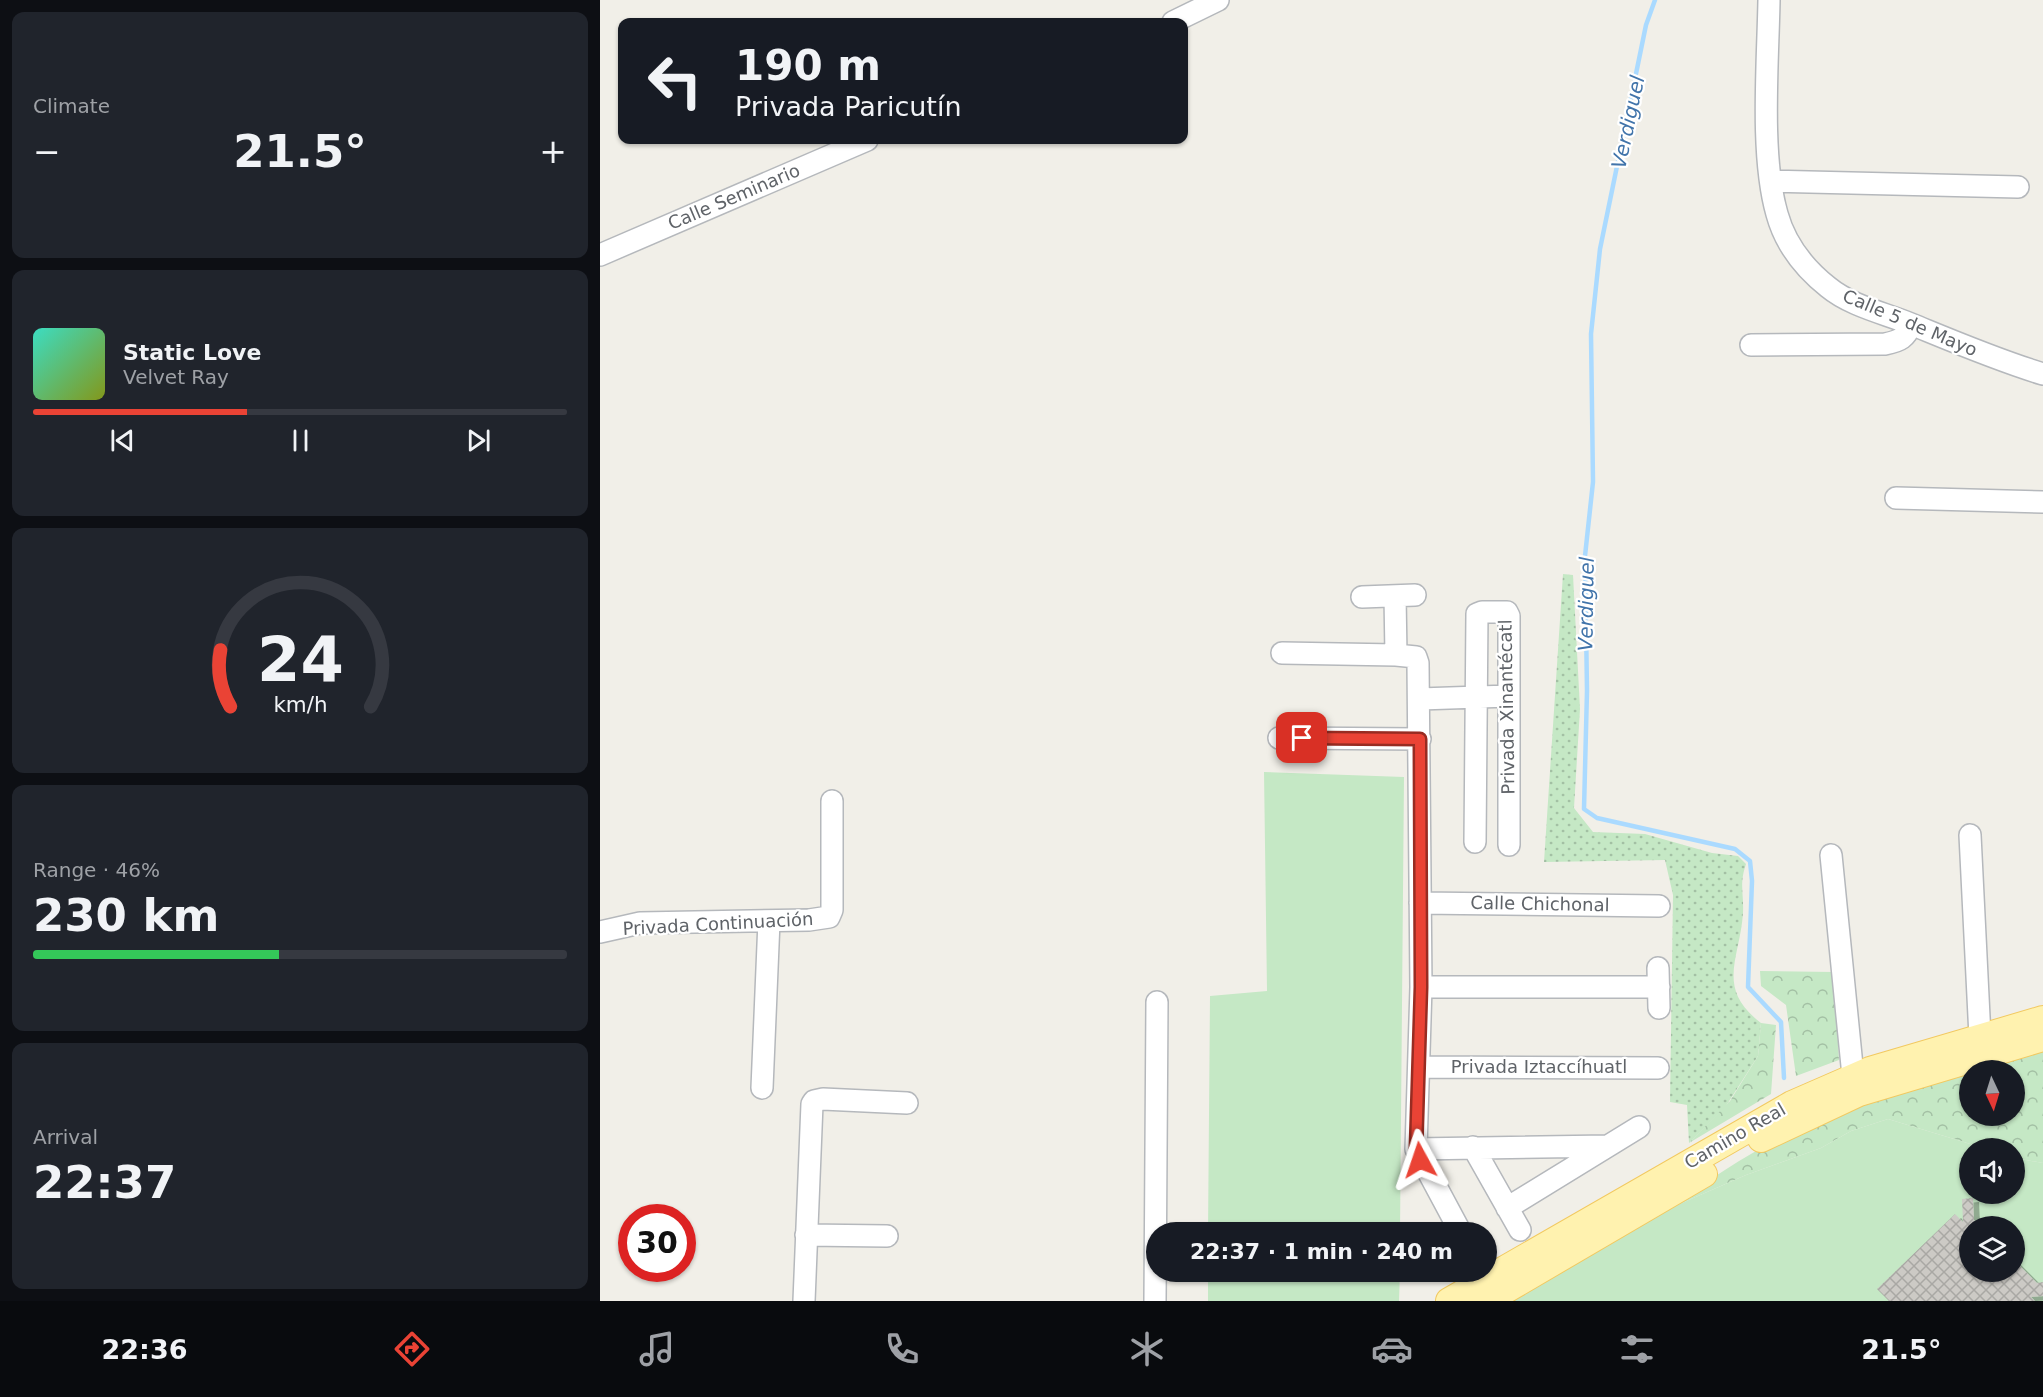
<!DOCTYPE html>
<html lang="en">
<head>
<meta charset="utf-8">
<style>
  :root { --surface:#171b24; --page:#20242c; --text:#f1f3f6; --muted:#9ea1a6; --line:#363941; --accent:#ea4335 }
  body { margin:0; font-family:"DejaVu Sans",sans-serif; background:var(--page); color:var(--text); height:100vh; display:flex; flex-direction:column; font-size:22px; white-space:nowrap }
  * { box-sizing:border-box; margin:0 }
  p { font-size:20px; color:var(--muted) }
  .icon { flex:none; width:33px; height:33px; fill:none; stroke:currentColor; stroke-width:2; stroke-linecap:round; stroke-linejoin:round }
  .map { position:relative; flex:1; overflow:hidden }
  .sheet { display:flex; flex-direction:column; gap:12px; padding:12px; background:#0d0f14; width:600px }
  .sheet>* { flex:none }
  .banner { position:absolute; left:18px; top:18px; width:570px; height:126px; border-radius:12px; box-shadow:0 2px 4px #0004; background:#171b24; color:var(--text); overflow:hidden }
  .needle { width:39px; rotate:176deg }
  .controls { position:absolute; left:1359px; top:1060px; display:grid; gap:12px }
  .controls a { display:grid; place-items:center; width:66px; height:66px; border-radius:50%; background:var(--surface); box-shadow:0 2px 4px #0004; font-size:30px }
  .speed { position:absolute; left:18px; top:1204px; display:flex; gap:12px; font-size:30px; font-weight:700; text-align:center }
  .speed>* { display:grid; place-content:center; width:78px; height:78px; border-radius:50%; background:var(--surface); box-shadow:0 2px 4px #0004; line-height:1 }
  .speed .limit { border:9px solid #d22; background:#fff; color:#111 }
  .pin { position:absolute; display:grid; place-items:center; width:51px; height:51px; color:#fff; margin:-26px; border-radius:12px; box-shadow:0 3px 9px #0006 }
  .me { position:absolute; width:66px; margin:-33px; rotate:355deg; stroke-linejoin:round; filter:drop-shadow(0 0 4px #0008) }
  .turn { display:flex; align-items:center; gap:21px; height:126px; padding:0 18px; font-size:27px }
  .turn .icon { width:78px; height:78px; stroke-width:2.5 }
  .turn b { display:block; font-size:42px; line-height:51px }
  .big { font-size:45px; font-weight:600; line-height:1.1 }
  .sheet .widget { flex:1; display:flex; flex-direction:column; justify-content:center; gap:9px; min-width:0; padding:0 21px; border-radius:12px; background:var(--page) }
  .sheet .dial { align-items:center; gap:0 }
  .dial svg { height:156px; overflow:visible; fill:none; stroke:var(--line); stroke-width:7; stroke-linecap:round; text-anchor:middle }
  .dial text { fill:var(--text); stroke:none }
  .song { display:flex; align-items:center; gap:18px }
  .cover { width:72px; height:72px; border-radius:9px; background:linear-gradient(135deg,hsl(170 70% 55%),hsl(70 70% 35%)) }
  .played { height:6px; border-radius:3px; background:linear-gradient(90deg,var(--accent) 40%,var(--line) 40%) }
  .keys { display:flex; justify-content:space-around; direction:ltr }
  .heat { display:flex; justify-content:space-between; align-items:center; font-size:33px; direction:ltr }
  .charge { height:9px; border-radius:4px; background:linear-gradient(90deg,#34c759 46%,var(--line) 0) }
  .trip { position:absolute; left:546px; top:1222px; width:351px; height:60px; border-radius:30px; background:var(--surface); box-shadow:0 2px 4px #0004; font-weight:600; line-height:60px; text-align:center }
  .tab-bar { display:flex; height:96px; justify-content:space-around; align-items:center; background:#090b0e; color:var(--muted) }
  .tab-bar .icon { width:42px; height:42px }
  .tab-bar .current { color:var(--accent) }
  .tab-bar b { font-size:27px; color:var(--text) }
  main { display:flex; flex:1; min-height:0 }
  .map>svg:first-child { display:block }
  .grass { fill:url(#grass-dots) }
  .park { fill:url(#park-crowns); fill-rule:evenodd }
  .garden { fill:#c5e8c5; fill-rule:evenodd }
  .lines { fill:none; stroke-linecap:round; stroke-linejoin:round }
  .stream { stroke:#aadaff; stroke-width:4.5 }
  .building { fill:url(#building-cross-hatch); filter:url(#shadow) }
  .minor-casing { stroke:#b5b8bc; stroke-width:24 }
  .major-casing { stroke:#f2c960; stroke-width:28 }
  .minor { stroke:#fff; stroke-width:21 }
  .major { stroke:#fff2af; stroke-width:26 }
  .route-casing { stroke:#982c22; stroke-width:15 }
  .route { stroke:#ea4335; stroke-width:10 }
  .labels { text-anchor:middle; stroke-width:4.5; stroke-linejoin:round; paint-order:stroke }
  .street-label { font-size:18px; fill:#5f6368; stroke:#fff }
  .water-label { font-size:20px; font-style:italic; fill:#4174aa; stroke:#fff }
</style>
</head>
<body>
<main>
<section class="sheet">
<div class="widget"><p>Climate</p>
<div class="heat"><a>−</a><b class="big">21.5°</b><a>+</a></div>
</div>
<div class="widget">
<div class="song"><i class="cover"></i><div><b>Static Love</b><p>Velvet Ray</p></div></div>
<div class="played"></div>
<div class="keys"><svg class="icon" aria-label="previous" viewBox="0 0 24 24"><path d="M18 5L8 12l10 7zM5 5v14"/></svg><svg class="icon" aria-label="pause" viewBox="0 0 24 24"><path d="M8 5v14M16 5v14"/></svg><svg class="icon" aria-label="next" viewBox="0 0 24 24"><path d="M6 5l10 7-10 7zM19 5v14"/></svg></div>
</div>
<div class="widget dial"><svg viewBox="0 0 100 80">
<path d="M14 69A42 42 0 1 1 86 69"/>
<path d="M14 69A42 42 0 0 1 9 40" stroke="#ea4335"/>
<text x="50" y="56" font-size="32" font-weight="700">24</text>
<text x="50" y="72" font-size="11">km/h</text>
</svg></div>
<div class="widget"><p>Range · 46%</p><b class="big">230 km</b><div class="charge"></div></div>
<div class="widget"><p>Arrival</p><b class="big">22:37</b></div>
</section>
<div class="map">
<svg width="1443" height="1301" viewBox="0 0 1443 1301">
  <defs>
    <pattern id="grass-dots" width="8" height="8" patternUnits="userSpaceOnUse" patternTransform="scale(1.5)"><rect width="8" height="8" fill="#c5e8c5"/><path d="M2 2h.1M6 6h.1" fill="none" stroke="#a3c0a4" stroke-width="1.8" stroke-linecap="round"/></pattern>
    <pattern id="park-crowns" width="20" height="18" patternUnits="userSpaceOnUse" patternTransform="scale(1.5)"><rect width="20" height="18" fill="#c5e8c5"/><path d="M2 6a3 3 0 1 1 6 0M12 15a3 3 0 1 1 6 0" fill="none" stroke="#a3c0a4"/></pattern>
    <pattern id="building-cross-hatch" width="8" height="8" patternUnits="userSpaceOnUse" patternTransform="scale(1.5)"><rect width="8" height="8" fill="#cccac5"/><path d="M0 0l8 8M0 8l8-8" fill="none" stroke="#a9a8a4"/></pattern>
    <filter id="shadow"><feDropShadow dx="6" dy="4" stdDeviation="0" flood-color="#0004"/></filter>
  </defs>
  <rect width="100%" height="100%" fill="#f1efe8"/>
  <path class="grass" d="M963,574L973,575L980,709L974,808L993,832L1045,834L1112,853L1138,856L1146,864C1139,884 1144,894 1143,913C1140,959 1115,988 1161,1023L1158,1056L1126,1106L1089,1143L1087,1105L1070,1102L1073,895L1065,860L944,862Z"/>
  <path class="park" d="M1160,971L1234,972L1239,1060L1196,1076L1186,1005L1161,986Z
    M1161,1023L1176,1025L1171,1094L1089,1143L1130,1101L1158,1056Z
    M1443,1048V1163L1415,1158L1414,1149H1387L1288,1119L1251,1131L1221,1148L1146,1175L1075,1206C1134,1158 1207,1121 1279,1094C1332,1074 1389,1063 1443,1048ZM1370,1071H1414V1116H1370Z"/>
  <path class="garden" d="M664,772L804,777L800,1233H608L610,996L667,991Z
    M1288,1119L1387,1149H1370V1194H1414L1415,1158L1443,1163V1301H898L1075,1206L1146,1175L1221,1148L1251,1131ZM1370,1227H1414V1272H1370Z
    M608,1272H800L799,1301H608Z"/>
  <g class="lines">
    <path class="stream" d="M1055,0L1046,25L1000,249L991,334L993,482L985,556L987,691L984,809L997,818L1135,849L1150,861L1152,881L1148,987L1181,1022L1184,1078"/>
  </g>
  <path class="building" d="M1373,1198L1374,1220L1381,1227H1370V1272H1414V1260L1437,1283L1443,1282V1296L1431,1297L1435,1301H1289L1277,1289L1355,1214L1363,1222L1362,1199Z"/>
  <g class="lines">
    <g class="minor-casing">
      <path id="minor" d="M1169,0C1168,62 1160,155 1177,214C1185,243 1204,268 1228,287C1251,306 1284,313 1311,324C1355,342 1397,360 1443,374
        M573,22L618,0
        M1171,181L1418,187
        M0,255L267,140
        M1151,345L1285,344C1300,341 1306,338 1311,324
        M1296,498L1443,502
        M795,596L796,655
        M762,597L815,595
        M682,653L796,655L816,657L818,663L821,987L816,1149L861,1233
        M820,699L909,696
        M679,738L820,739
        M1370,835L1380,1037
        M875,842L877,614L882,612H907L909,616V845
        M1231,855L1253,1076
        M820,903L1059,906
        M0,932L40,923L209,920L229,917L232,910V801
        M1058,968L1059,1008
        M821,987H1059
        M820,1067L1058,1068
        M162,1088L169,921
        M873,1147L920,1230
        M816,1149L1008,1146
        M907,1208L1039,1127
        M206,1235L287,1236
        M204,1301L212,1104L214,1101L223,1099L307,1103
        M555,1301L557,1002"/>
    </g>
    <g class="major-casing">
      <path id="major" d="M1161,1139L1259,1093L1443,1038
        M849,1301L1192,1104L1270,1070L1443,1019
        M887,1301L1104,1174"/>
    </g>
    <use href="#minor" class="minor"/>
    <use href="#major" class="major"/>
  </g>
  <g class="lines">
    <g class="route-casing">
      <path id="route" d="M702,738L820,739L821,987L816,1149L820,1160"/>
    </g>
    <use href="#route" class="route"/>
  </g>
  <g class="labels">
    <g class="street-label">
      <text transform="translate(134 197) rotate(-23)" y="6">Calle Seminario</text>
      <text transform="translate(1310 323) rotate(23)" y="6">Calle 5 de Mayo</text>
      <text transform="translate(907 707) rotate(-91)" y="6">Privada Xinantécatl</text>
      <text transform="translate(940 904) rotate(1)" y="6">Calle Chichonal</text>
      <text transform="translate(118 924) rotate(-3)" y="6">Privada Continuación</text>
      <text x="939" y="1073">Privada Iztaccíhuatl</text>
      <text transform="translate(1135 1136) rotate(-30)" y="6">Camino Real</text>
    </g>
    <g class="water-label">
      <text transform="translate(1028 122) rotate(-78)" y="7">Verdiguel</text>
      <text transform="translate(986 604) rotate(-89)" y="7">Verdiguel</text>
    </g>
  </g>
</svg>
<div class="controls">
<a><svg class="needle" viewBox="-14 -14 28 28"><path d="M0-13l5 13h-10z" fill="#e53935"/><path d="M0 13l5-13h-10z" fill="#9ea1a6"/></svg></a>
<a><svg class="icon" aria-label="sound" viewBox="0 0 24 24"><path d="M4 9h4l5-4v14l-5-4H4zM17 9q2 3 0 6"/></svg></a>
<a><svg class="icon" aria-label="layers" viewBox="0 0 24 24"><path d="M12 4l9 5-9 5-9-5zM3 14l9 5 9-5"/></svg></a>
</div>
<div class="speed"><div class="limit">30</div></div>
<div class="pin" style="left:702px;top:738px;background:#d93025"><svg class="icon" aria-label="arrive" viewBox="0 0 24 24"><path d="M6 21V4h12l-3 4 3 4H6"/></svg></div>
<svg class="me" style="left:820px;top:1160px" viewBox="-20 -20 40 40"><path d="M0-17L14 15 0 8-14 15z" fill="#ea4335" stroke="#fff" stroke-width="4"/></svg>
<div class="trip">22:37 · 1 min · 240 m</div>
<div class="banner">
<div class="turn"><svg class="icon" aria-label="left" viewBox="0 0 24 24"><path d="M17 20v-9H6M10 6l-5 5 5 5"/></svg><div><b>190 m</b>Privada Paricutín</div></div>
</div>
</div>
</main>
<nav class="tab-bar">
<b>22:36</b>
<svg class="icon current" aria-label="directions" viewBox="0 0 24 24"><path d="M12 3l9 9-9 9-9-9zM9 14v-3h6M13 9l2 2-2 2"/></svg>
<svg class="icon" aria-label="music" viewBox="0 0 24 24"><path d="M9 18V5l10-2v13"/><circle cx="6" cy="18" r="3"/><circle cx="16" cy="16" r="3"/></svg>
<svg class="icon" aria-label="phone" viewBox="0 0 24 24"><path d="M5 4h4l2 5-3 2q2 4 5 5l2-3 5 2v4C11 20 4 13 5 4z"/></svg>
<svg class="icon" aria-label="climate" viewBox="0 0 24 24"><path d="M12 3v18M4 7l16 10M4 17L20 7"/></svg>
<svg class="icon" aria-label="car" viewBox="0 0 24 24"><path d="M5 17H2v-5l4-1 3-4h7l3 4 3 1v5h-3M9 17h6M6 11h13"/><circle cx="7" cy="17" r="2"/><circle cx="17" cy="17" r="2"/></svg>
<svg class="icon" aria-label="filters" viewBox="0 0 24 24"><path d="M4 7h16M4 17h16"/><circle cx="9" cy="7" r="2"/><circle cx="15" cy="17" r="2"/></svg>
<b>21.5°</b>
</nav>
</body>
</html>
